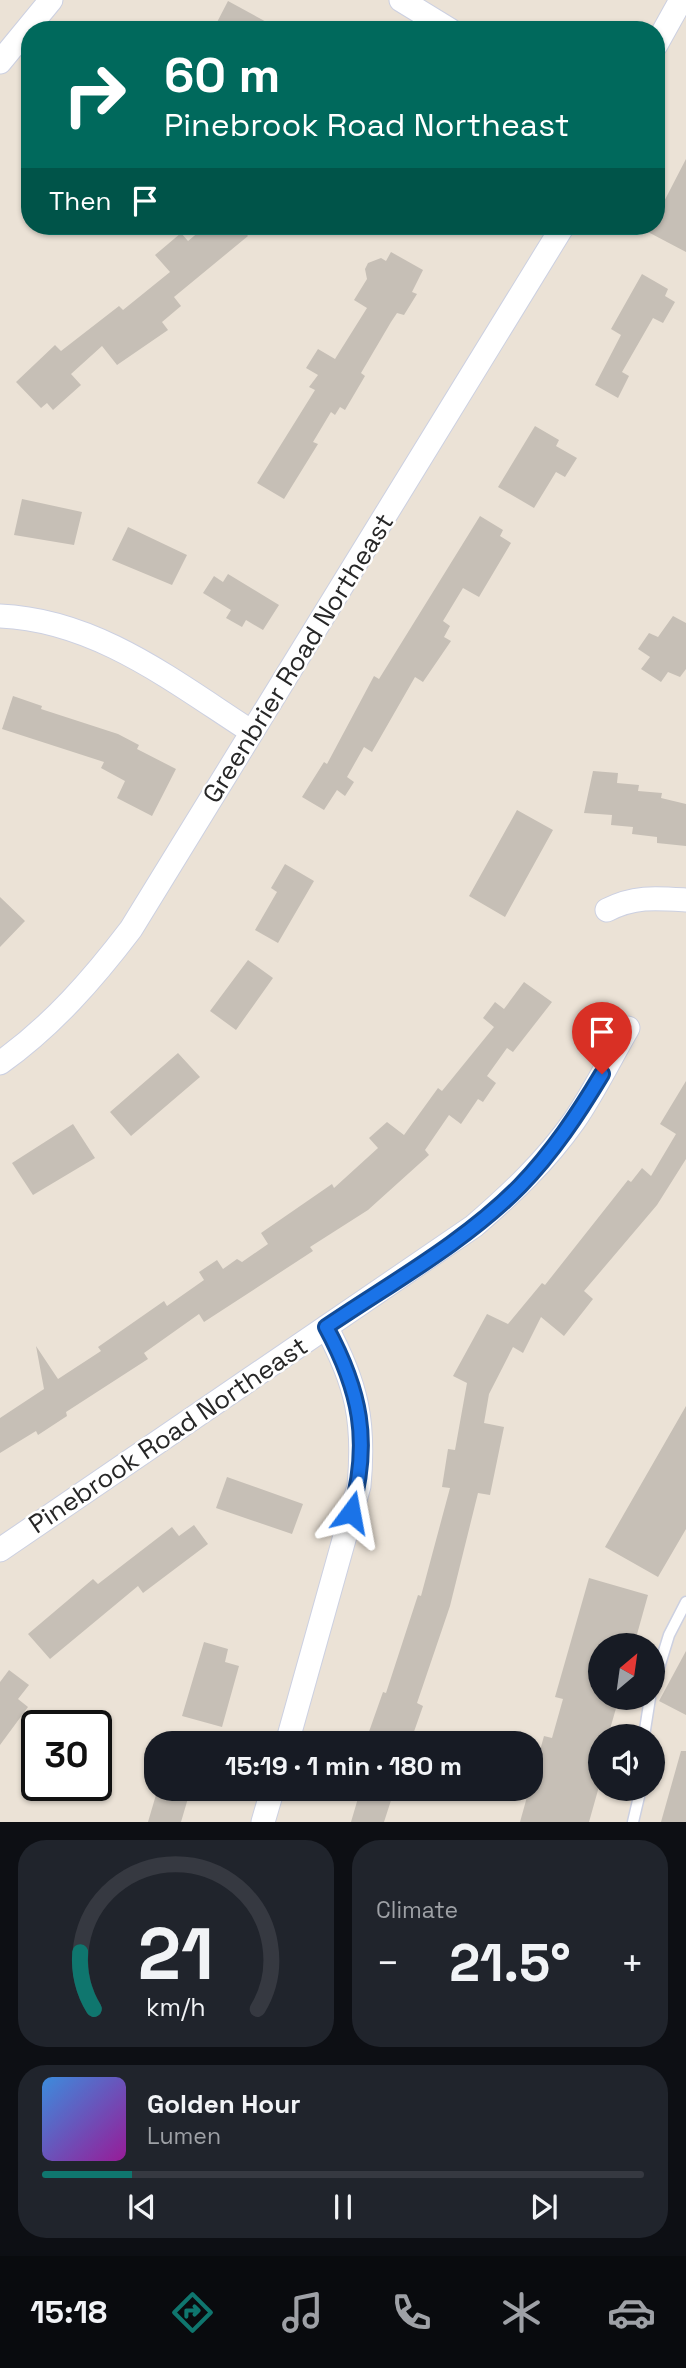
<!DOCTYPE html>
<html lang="en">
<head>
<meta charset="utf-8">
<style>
  :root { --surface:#171b24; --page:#20242c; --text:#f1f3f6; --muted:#9ea1a6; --line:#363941; --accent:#0f766e }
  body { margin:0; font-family:"Space Grotesk",sans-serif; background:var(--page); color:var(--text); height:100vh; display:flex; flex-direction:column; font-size:26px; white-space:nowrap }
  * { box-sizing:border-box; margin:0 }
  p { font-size:23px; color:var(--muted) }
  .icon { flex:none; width:38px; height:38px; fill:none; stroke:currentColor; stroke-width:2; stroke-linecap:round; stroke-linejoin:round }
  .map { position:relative; height:1822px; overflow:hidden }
  .panel { display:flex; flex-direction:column; gap:18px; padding:18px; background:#0d0f14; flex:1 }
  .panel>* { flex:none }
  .banner { position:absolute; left:21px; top:21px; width:644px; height:214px; border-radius:28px; box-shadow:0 2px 5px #0004; background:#00695c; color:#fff; overflow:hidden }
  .needle { width:46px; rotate:29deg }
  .fabs { position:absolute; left:588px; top:1633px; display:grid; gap:14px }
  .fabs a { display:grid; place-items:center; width:77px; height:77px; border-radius:50%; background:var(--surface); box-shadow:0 2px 5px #0004; font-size:35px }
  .speed { position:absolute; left:21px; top:1710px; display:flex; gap:14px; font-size:35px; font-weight:700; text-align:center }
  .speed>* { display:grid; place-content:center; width:91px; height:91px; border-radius:50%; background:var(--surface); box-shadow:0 2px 5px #0004; line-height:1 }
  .speed .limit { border:4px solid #111; border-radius:10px; background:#fff; color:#111 }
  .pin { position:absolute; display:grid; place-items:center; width:60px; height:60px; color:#fff; margin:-72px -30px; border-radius:50% 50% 50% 0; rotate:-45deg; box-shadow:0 0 7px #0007 }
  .pin .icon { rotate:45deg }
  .me { position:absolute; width:77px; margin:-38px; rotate:13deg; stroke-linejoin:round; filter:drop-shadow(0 0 5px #0008) }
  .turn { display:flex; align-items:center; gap:24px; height:147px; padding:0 28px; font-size:32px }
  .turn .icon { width:91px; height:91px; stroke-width:2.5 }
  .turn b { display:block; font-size:49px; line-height:60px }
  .then { display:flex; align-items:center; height:66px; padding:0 28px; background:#0003; gap:14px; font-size:26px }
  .big { font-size:52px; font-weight:700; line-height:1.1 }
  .panel .tile { flex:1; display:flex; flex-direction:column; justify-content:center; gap:10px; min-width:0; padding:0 24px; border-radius:28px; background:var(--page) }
  .panel .dial { align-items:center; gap:0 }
  .dial svg { height:182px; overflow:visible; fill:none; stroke:var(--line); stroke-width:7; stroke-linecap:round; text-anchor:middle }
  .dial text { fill:var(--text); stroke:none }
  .song { display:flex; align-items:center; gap:21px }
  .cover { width:84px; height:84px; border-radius:10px; background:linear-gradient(135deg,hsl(210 70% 55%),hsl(300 70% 35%)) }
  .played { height:7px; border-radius:4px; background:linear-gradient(90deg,var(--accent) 15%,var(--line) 15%) }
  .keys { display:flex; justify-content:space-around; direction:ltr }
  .heat { display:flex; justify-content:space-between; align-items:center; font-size:38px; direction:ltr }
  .panel .tiles { flex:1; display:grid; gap:18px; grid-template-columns:1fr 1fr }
  .tile:last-child { grid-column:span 2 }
  .trip { position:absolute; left:144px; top:1731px; width:399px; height:70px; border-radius:28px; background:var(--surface); box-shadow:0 2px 5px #0004; font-weight:700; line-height:70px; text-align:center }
  .menu { display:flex; height:112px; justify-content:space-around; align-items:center; background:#090b0e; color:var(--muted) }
  .menu .icon { width:49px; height:49px }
  .menu .selected { color:var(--accent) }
  .menu b { font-size:32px; color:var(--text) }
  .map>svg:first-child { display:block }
  .building { fill:#c6bfb6 }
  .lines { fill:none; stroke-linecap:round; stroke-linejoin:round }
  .service-casing { stroke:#ccd0e1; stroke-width:13 }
  .minor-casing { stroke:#ccd0e1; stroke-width:25 }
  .service { stroke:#fff; stroke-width:10 }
  .minor { stroke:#fff; stroke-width:23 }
  .route-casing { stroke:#114b97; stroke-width:18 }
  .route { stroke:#1a73e8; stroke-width:12 }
  .labels { text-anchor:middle; stroke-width:5; stroke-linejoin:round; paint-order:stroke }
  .street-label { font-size:26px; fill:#272727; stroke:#fff }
</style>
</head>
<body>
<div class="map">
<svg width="686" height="1822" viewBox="0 0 686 1822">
  <rect width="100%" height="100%" fill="#ebe2d6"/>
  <path class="building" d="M228,1L281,30H213Z
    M686,159V252L648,232L652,226H656V217Z
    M206,226H239L248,236L174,297L181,306L162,322L168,330L117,365L102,346L71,374L81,385L53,410L47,403L41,408L16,382L55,345L61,351L119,306L123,310L170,272L155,255L181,233L188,241Z
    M391,252L423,270L412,292L417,294L404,315L397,313L391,322L361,373L365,376L345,410L340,407L335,415L331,412L313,442L318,444L284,499L257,483L315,390L309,387L318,375L306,368L318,349L335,359L367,308L354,300L367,279L365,269L368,263L381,258L386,261Z
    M642,274L668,289L665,296L675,302L663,323L653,318L622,372L629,376L618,398L595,385L621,335L611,329Z
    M535,426L559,440L556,446L577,458L565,477L556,472L534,508L498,487Z
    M22,499L82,512L74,545L14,535Z
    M480,516L503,530L500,536L511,543L479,597L463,588L443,621L450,626L444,637L451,641L423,682L415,677L372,752L364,747L347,777L354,782L345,796L337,790L324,810L302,797L324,762L327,764L374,676L379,679Z
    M128,527L187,555L172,585L112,560Z
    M228,574L279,605L263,630L246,620L242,627L226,618L231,610L203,593L214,576L223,582Z
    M673,616L686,623V669L680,677L668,672L661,682L641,669L650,657L638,649L649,633L658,637Z
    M13,696L42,706L41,709L118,734L139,745L137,749L176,769L152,816L117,798L125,781L101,768L104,762L2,729Z
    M593,771L618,773L617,783L639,785L638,791L662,793L661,798L686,804V846L657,843V837L632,834L633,827L611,825L612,815L584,813Z
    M517,810L553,830L505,917L469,896Z
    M285,864L314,881L278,943L255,930L277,892L271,888Z
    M0,897L25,921L0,947Z
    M248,960L273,978L236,1030L210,1011Z
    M524,982L552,1002L513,1052L507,1048L487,1076L496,1083L483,1102L478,1099L461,1124L449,1115L425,1150L429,1155L368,1210L310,1247L313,1251L204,1322L199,1314L144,1353L148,1359L66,1412L67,1416L38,1435L36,1431L0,1453V1418L44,1389L36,1346L58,1379L101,1351L98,1347L164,1301L167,1306L204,1280L199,1272L217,1260L223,1269L237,1259L242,1262L268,1244L261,1233L332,1184L334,1188L378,1148L369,1138L387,1122L404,1135L438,1088L442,1091L494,1027L483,1018L495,1002L504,1009Z
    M178,1053L200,1077L131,1136L110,1112Z
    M686,1081V1159L657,1205L584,1291L593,1299L564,1336L541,1317L523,1353L513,1347L489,1394L484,1423L504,1427L490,1495L478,1493L450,1606L417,1703L423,1706L410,1743H365L383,1692L386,1693L418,1595L421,1596L450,1488L442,1487L448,1449L455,1450L467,1383L453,1376L487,1314L508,1324L542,1283L545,1285L628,1180L631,1182L642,1168L651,1176L676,1134L660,1124Z
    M73,1124L95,1158L33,1195L12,1163Z
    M686,1406V1529L658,1577L605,1547Z
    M227,1477L303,1504L292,1534L216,1508Z
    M194,1525L208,1544L143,1593L138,1586L50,1659L28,1634L93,1579L98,1584L172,1527L179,1536Z
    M589,1578L648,1595L634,1645H600V1698H619L608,1736H600V1783L589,1822H520L544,1736L552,1738L563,1699L555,1697Z
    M204,1642L228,1649L225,1662L239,1666L222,1727L182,1716Z
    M686,1651V1715L659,1701Z
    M9,1670L29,1685L18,1699L28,1707L0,1745V1682Z
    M681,1751H686V1822H661Z
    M158,1788H191L181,1822H148Z
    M361,1788H395L384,1822H351Z"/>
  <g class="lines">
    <g class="service-casing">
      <path id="service" d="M653,1687L669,1635L686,1602
        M644,1736L650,1698
        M633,1822L641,1788"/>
    </g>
    <g class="minor-casing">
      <path id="minor" d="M401,0L450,30
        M656,45L681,0
        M0,62L51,0
        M0,616C97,620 174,682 252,732
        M607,910C634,896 656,898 686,900
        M0,1063C52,1026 93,979 131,929L563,226
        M0,1550L474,1226C511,1194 546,1161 574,1121C594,1092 610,1059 628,1028
        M287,1743L359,1486C365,1422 357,1384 326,1327
        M263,1822L273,1788"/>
    </g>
    <use href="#service" class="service"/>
    <use href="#minor" class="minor"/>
  </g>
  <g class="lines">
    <g class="route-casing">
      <path id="route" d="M351,1512C371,1441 360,1390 326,1327C391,1283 465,1242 520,1186C553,1152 578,1114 602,1074"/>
    </g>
    <use href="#route" class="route"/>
  </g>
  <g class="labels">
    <g class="street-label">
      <text transform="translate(298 658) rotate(-58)" y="9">Greenbrier Road Northeast</text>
      <text transform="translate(168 1435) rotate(-34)" y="9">Pinebrook Road Northeast</text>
    </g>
  </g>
</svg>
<div class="fabs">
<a><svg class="needle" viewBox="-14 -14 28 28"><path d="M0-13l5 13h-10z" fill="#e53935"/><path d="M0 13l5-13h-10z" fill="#9ea1a6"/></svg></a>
<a><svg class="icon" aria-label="sound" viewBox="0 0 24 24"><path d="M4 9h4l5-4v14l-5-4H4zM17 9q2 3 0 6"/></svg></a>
</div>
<div class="speed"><div class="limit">30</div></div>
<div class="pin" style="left:602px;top:1074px;background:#d93025"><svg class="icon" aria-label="arrive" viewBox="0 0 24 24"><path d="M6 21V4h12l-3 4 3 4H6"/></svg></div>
<svg class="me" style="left:351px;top:1512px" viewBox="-20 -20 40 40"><path d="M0-17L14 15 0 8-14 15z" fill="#1a73e8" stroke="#fff" stroke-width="4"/></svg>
<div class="trip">15:19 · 1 min · 180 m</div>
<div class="banner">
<div class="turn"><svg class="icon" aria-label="right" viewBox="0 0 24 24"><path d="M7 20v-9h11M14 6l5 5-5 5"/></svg><div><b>60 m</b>Pinebrook Road Northeast</div></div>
<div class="then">Then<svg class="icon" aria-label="arrive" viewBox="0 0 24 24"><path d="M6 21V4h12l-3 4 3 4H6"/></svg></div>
</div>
</div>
<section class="panel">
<div class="tiles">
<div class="tile dial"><svg viewBox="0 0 100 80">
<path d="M14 69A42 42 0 1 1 86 69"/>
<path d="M14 69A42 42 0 0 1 8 44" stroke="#0f766e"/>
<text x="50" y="56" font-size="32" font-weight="700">21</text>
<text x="50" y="72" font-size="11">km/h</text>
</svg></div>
<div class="tile"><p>Climate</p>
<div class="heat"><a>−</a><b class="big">21.5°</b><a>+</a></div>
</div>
<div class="tile">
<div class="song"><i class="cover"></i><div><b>Golden Hour</b><p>Lumen</p></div></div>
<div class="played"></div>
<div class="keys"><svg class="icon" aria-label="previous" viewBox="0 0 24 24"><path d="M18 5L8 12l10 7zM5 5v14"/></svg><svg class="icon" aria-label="pause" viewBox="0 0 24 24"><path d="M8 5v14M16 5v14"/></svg><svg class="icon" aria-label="next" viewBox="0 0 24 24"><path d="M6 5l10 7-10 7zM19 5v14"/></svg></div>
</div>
</div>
</section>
<nav class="menu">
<b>15:18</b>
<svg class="icon selected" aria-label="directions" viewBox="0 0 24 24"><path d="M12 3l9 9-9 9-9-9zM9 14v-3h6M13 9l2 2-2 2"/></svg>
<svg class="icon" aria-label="music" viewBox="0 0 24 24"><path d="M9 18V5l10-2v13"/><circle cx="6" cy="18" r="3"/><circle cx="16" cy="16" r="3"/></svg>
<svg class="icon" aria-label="phone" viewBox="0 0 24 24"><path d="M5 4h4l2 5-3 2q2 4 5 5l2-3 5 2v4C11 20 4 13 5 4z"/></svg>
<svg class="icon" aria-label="climate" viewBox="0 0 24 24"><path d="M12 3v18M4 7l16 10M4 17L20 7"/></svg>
<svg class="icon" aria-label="car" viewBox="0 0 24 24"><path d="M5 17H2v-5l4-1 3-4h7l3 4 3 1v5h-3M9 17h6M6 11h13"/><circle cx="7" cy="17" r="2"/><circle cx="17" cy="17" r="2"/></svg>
</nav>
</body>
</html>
